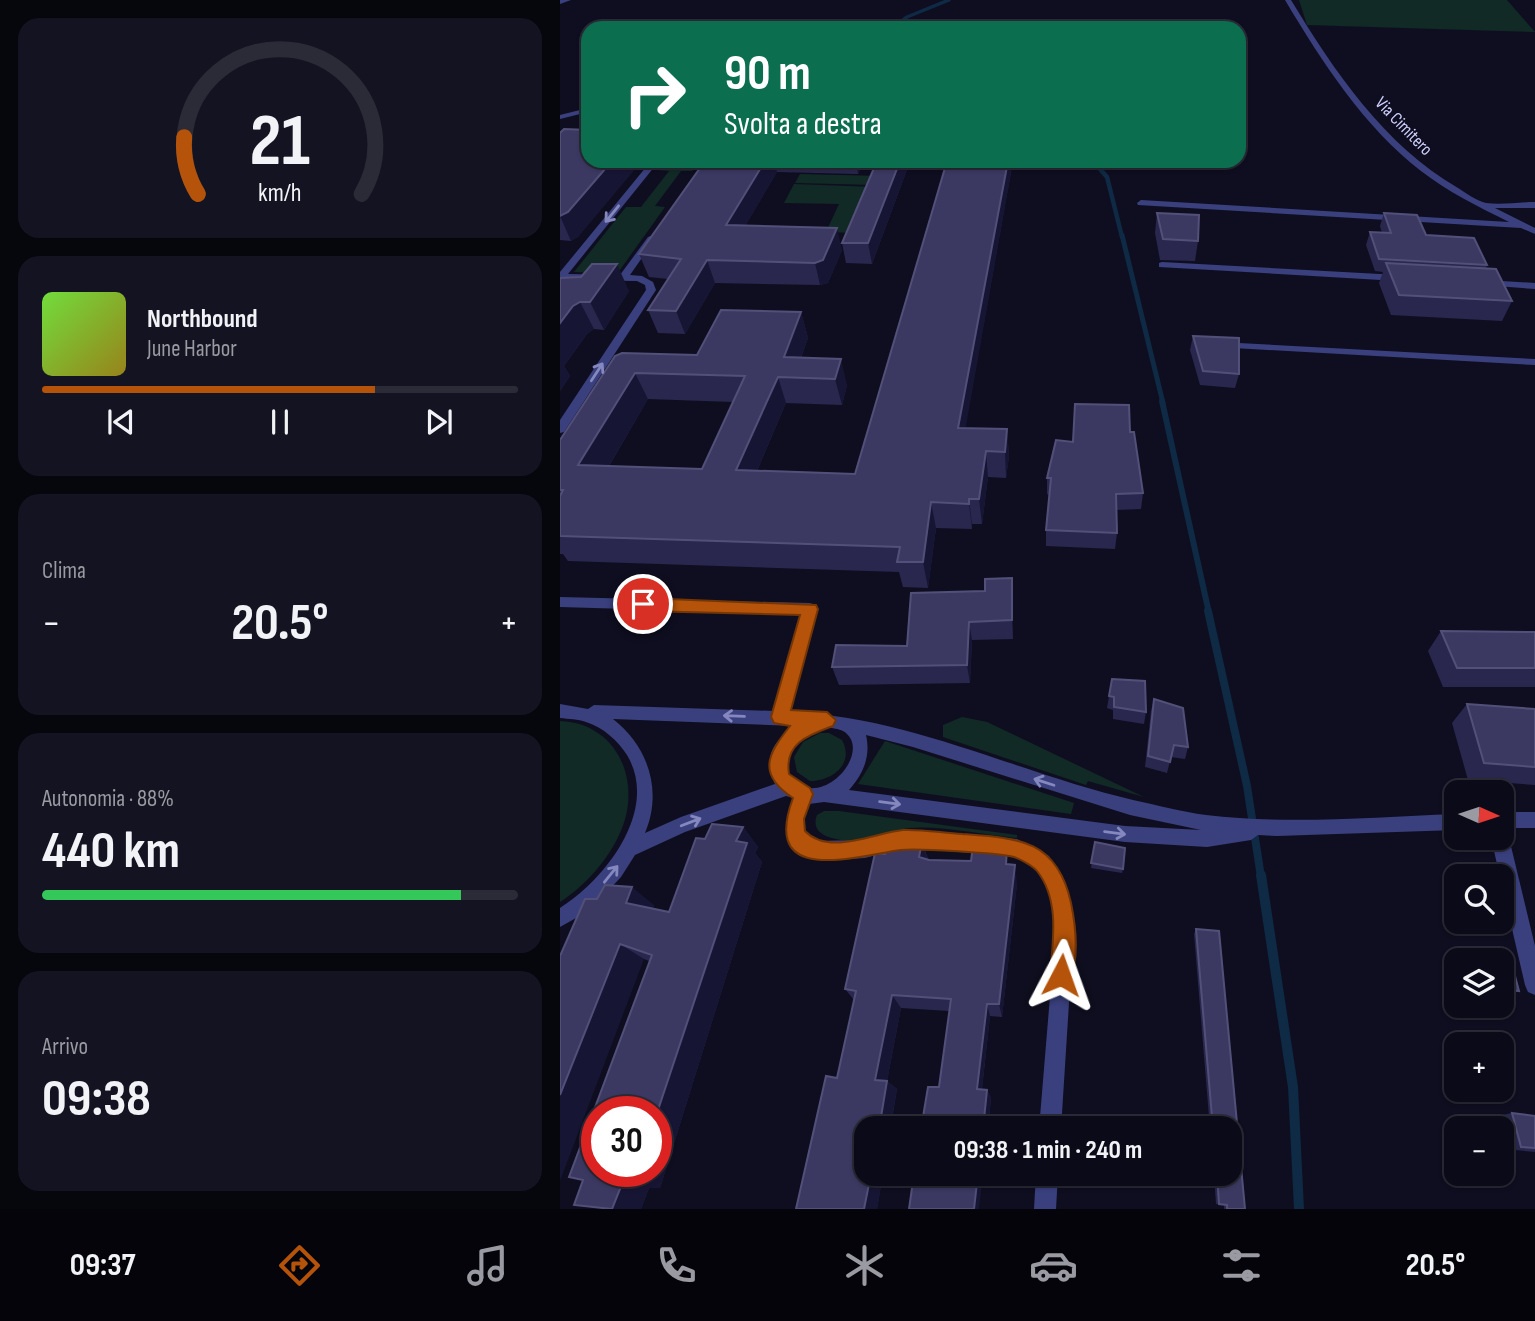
<!DOCTYPE html>
<html lang="it">
<head>
<meta charset="utf-8">
<style>
  :root { --surface:#0b0a18; --page:#141321; --text:#f1f3f6; --muted:#9a9aa2; --line:#2b2b37; --accent:#b45309 }
  body { margin:0; font-family:"Sofia Sans Condensed",sans-serif; background:var(--page); color:var(--text); height:100vh; display:flex; flex-direction:column; font-size:26px; white-space:nowrap }
  * { box-sizing:border-box; margin:0 }
  p { font-size:23px; color:var(--muted) }
  .icon { flex:none; width:38px; height:38px; fill:none; stroke:currentColor; stroke-width:2; stroke-linecap:round; stroke-linejoin:round }
  .map { position:relative; flex:1; overflow:hidden }
  .drawer { display:flex; flex-direction:column; gap:18px; padding:18px; background:#06060d; width:560px }
  .drawer>* { flex:none }
  .hud { position:absolute; left:21px; top:21px; width:665px; height:147px; border-radius:21px; box-shadow:0 2px 5px #0004,0 0 0 2px var(--line); background:#0b6e4f; color:#fff; overflow:hidden }
  .needle { width:46px; rotate:93deg }
  .controls { position:absolute; left:884px; top:780px; display:grid; gap:14px }
  .controls a { display:grid; place-items:center; width:70px; height:70px; border-radius:14px; background:var(--surface); box-shadow:0 2px 5px #0004,0 0 0 2px var(--line); font-size:35px }
  .speed { position:absolute; left:21px; top:1096px; display:flex; gap:14px; font-size:35px; font-weight:700; text-align:center }
  .speed>* { display:grid; place-content:center; width:91px; height:91px; border-radius:50%; background:var(--surface); box-shadow:0 2px 5px #0004,0 0 0 2px var(--line); line-height:1 }
  .speed .limit { border:10px solid #d22; background:#fff; color:#111 }
  .pin { position:absolute; display:grid; place-items:center; width:60px; height:60px; color:#fff; margin:-30px; border:4px solid #fff; border-radius:50%; box-shadow:0 2px 7px #0007 }
  .me { position:absolute; width:77px; margin:-38px; rotate:4deg; stroke-linejoin:round; filter:drop-shadow(0 0 5px #0008) }
  .turn { display:flex; align-items:center; gap:24px; height:147px; padding:0 28px; font-size:32px }
  .turn .icon { width:91px; height:91px; stroke-width:2.5 }
  .turn b { display:block; font-size:49px; line-height:60px }
  .big { font-size:52px; font-weight:700; line-height:1.1 }
  .drawer .tile { flex:1; display:flex; flex-direction:column; justify-content:center; gap:10px; min-width:0; padding:0 24px; border-radius:21px; background:var(--page) }
  .drawer .dial { align-items:center; gap:0 }
  .dial svg { height:182px; overflow:visible; fill:none; stroke:var(--line); stroke-width:7; stroke-linecap:round; text-anchor:middle }
  .dial text { fill:var(--text); stroke:none }
  .song { display:flex; align-items:center; gap:21px }
  .cover { width:84px; height:84px; border-radius:10px; background:linear-gradient(135deg,hsl(100 70% 55%),hsl(50 70% 35%)) }
  .played { height:7px; border-radius:4px; background:linear-gradient(90deg,var(--accent) 70%,var(--line) 70%) }
  .keys { display:flex; justify-content:space-around; direction:ltr }
  .heat { display:flex; justify-content:space-between; align-items:center; font-size:38px; direction:ltr }
  .charge { height:10px; border-radius:5px; background:linear-gradient(90deg,#34c759 88%,var(--line) 0) }
  .trip { position:absolute; left:294px; top:1116px; width:388px; height:70px; border-radius:21px; background:var(--surface); box-shadow:0 2px 5px #0004,0 0 0 2px var(--line); font-weight:700; line-height:70px; text-align:center }
  .dock { display:flex; height:112px; justify-content:space-around; align-items:center; background:#04040a; color:var(--muted) }
  .dock .icon { width:49px; height:49px }
  .dock .active { color:var(--accent) }
  .dock b { font-size:32px; color:var(--text) }
  main { display:flex; flex:1; min-height:0 }
  .map>svg:first-child { display:block }
  .green { fill:#112a26 }
  .lines { fill:none; stroke-linecap:round; stroke-linejoin:round }
  .stream-far5 { stroke:#0e2a44; stroke-width:3.5 }
  .stream-far4 { stroke:#0e2a44; stroke-width:4.5 }
  .stream-far3 { stroke:#0e2a44; stroke-width:5 }
  .stream-far2 { stroke:#0e2a44; stroke-width:6 }
  .stream-far1 { stroke:#0e2a44; stroke-width:8 }
  .stream { stroke:#0e2a44; stroke-width:10 }
  .street { fill:#3a407e; fill-rule:evenodd }
  .wall { fill:#29274e; fill-rule:evenodd }
  .shaded-wall { fill:#171534 }
  .building { fill:#3b3961; stroke:#525079; stroke-width:2; fill-rule:evenodd }
  .oneway { stroke:#8488be }
  .route { fill:#b45309; stroke:#753606; stroke-width:2 }
  .labels { text-anchor:middle; stroke-width:7; stroke-linejoin:round; paint-order:stroke }
  .far-street-label { font-size:18px; fill:#cfcffd; stroke:#0f0e20 }
</style>
</head>
<body>
<main>
<section class="drawer">
<div class="tile dial"><svg viewBox="0 0 100 80">
<path d="M14 69A42 42 0 1 1 86 69"/>
<path d="M14 69A42 42 0 0 1 8 44" stroke="#b45309"/>
<text x="50" y="56" font-size="32" font-weight="700">21</text>
<text x="50" y="72" font-size="11">km/h</text>
</svg></div>
<div class="tile">
<div class="song"><i class="cover"></i><div><b>Northbound</b><p>June Harbor</p></div></div>
<div class="played"></div>
<div class="keys"><svg class="icon" aria-label="previous" viewBox="0 0 24 24"><path d="M18 5L8 12l10 7zM5 5v14"/></svg><svg class="icon" aria-label="pause" viewBox="0 0 24 24"><path d="M8 5v14M16 5v14"/></svg><svg class="icon" aria-label="next" viewBox="0 0 24 24"><path d="M6 5l10 7-10 7zM19 5v14"/></svg></div>
</div>
<div class="tile"><p>Clima</p>
<div class="heat"><a>−</a><b class="big">20.5°</b><a>+</a></div>
</div>
<div class="tile"><p>Autonomia · 88%</p><b class="big">440 km</b><div class="charge"></div></div>
<div class="tile"><p>Arrivo</p><b class="big">09:38</b></div>
</section>
<div class="map">
<svg width="975" height="1209" viewBox="0 0 975 1209">
  <rect width="100%" height="100%" fill="#0f0e20"/>
  <path class="green" d="M739,0H947L975,32L747,25Z
    M103,161H139L132,171H121L95,206L105,207L57,274L14,272L66,207H81L109,171L96,170Z
    M240,174L320,176L316,185L235,183Z
    M234,184L315,187L296,233L266,232L279,204L224,203Z
    M402,717L427,722L584,797L528,781L526,785L383,737V725Z
    M0,721C58,723 83,783 60,833C48,860 25,886 0,902Z
    M260,733H269L282,740C295,764 272,781 250,781L237,772L234,757L243,742Z
    M325,741L514,803L511,814L298,784Z
    M264,811H279L457,835V838C426,835 379,825 349,828C335,830 322,838 308,840C290,842 247,841 257,815Z"/>
  <g class="lines">
    <path class="stream-far5" d="M333,28L347,17L389,0"/>
    <path class="stream-far4" d="M533,161L547,177L562,237"/>
    <path class="stream-far3" d="M562,235L603,403"/>
    <path class="stream-far2" d="M602,401L649,613"/>
    <path class="stream-far1" d="M648,611L687,786L701,877"/>
    <path class="stream" d="M701,875L733,1087L739,1209"/>
    <path class="street" d="M0,0H11L0,4Z
      M725,0H731C774,71 824,145 898,188C906,193 917,201 926,203C942,205 960,202 975,202V208H935L975,228V234L961,228L578,205L577,203L581,200L949,222C919,207 888,192 861,171C804,127 762,62 725,0Z
      M28,108V112L0,119V115Z
      M91,161H99L8,274L60,275L88,237L91,236L95,239L70,275L82,276L93,282L96,290L4,432L0,433V420L86,290L85,285L77,281L0,280V272Z
      M602,262L838,275L843,278L838,281L599,267V263Z
      M925,280L975,283V289L922,285L920,283Z
      M660,342L975,359V365L656,347L655,345Z
      M0,597L250,603L255,605L257,609L229,712C348,716 458,773 573,800C597,805 622,812 646,815C729,825 813,817 896,814V830L717,836L698,835L691,840L647,847L565,842L264,802L249,804L243,819L244,832L252,841L305,840L343,832L457,839L489,856L507,889L514,924L501,1129H479L496,924L489,891L477,868L455,856L343,848L305,858L271,860L242,855L226,835L227,819L234,798L226,796L125,832L75,855L61,877L44,895L16,918L0,927V908C45,880 100,810 67,755C57,740 44,728 26,722C18,719 9,719 0,718V704L28,709L34,705L214,711L241,614L0,607ZM53,719L235,726C212,742 203,758 215,784L121,817L85,833C103,791 88,746 53,719ZM267,727C272,728 279,729 283,731C312,748 271,802 239,785C202,765 244,733 267,727ZM306,735L353,747L570,815L641,830L565,826L289,790C303,774 311,757 306,735Z
      M942,812H975V828H942Z
      M942,830L946,832L949,838L975,946V995L968,992L965,985L931,838H942Z
      M476,1174H498L496,1209H474Z"/>
  </g>
  <path class="wall" d="M0,133L19,236L11,241L0,240Z
    M145,161H304L298,174L217,172L185,226L282,250L268,283L260,285L155,283L125,334L98,333L88,310L108,279L89,277L79,254Z
    M387,161H453L405,428L447,429L449,456L446,478L428,477L422,524H412V529L376,528L368,588L343,587L339,572L8,561L3,554H0V440L55,356L137,355L241,312L248,338L241,358L287,385L282,405L226,403L197,471L295,474ZM88,399L173,402L142,469L49,466Z
    M348,167L312,264L286,263L282,243Z
    M597,213L638,241L635,261L600,260L595,233Z
    M824,213L866,235L927,265L926,269L952,301L942,321L831,315L819,283L823,272L815,271L806,245L810,232L822,233L820,226Z
    M0,278L69,291L44,330L34,329L27,334L4,366L10,376L0,391Z
    M633,336L679,374L675,388L640,385L630,350Z
    M570,432L583,493L581,509L556,510L557,533L555,549L486,546V530L489,495L487,494V478L513,442Z
    M453,598V639L412,640L410,683L279,685L272,667L347,646Z
    M881,631L975,632V687H883L868,651Z
    M585,681L586,712L584,724L553,719V710L547,708L549,696Z
    M594,699L628,747L625,759L611,757L607,773L585,767L591,711Z
    M907,704L975,709V785L908,780L892,723Z
    M183,827L198,847L195,853L202,862L100,1188H89L81,1209H46L23,1180L89,961L84,959L0,956L94,905L93,908L109,912L145,839Z
    M362,842L368,859L449,864L457,884L442,1017L430,1016L422,1089L427,1090L431,1098L428,1129H361L379,1087L389,1011L341,1008L327,1081L337,1089L317,1209H236L277,1078L294,1000L285,989L325,854Z
    M535,842L563,869L562,873L531,868Z
    M636,929L685,1209H664V1205L656,1204L654,1174H670V1129H650L634,934Z
    M923,958L951,961L959,991L951,994L942,993V961H918Z
    M952,1113L975,1116V1152L945,1149L942,1135V1129H940L937,1116Z"/>
  <path class="shaded-wall" d="M52,161H82L19,236L11,241L0,216Z
    M205,161H214L217,172L173,247L166,225Z
    M296,161H304L298,174Z
    M340,161H347L348,167L312,264L308,243Z
    M448,161H453L401,454L398,428Z
    M277,228L282,250L268,283L260,285L255,263Z
    M147,260L155,283L125,334L116,311Z
    M57,264L69,291L44,330L30,302Z
    M20,302L34,329L27,334L4,366L10,376L0,391V323L13,306Z
    M241,312L248,338L234,377L224,357Z
    M281,359L287,385L282,405L275,379Z
    M75,373L88,399L34,491L18,465Z
    M218,377L226,403L186,496L176,470Z
    M447,429L449,456L446,478L445,452Z
    M426,451L428,477L422,524L419,499Z
    M409,499L412,524V529L409,504Z
    M371,502L376,528L368,588L363,562Z
    M452,578L453,598V639L452,620Z
    M409,622L412,640L410,683L407,665Z
    M183,827L198,847L195,853L202,862L100,1188H89L81,1209H52L62,1184L78,1171H96V1116L176,841Z
    M362,842L368,861L359,857Z
    M455,865L457,884L442,1017L439,1004Z
    M72,887L94,905L89,920L66,903Z
    M60,944L84,959L0,1181V1095Z
    M332,995L341,1008L327,1081L337,1089L330,1129H319L315,1080Z
    M427,1004L430,1016L421,1097L417,1089Z
    M427,1090L431,1098L428,1129H423Z
    M311,1174H323L317,1209H304Z
    M418,1174H423L419,1209H414Z"/>
  <path class="building" d="M4,129L28,130V161H52L8,212L0,216V133Z
    M145,161H205L166,225L277,228L263,260L255,263L147,260L116,311L88,310L121,259L79,254Z
    M317,161H340L308,243H282Z
    M387,161H448L398,428L447,429L445,452L426,451L419,499H409V504L371,502L363,562H337L340,547L0,536V496L3,490H0V440L55,356L62,353L137,355L161,310L241,312L224,357L281,359L275,379L218,377L176,470L295,474ZM75,373L185,376L142,469L18,465Z
    M597,213L639,215L638,241L603,239Z
    M824,213L857,215L866,235L914,238L927,265L819,259L810,232L831,233Z
    M826,263L936,269L952,301L839,295Z
    M32,264H57L30,302H20L13,306L0,323V278L21,277Z
    M633,336L679,338V374L643,371Z
    M515,404L569,405L570,432H574L583,493L556,494L557,533L486,530L491,478H487L496,440L513,442Z
    M452,578V620L409,622L407,665L272,667L276,645L347,646L351,593L425,591V579Z
    M881,631L975,632V668H897Z
    M552,679L585,681L586,712L554,707V697L549,696Z
    M594,699L623,708L628,747L614,745L610,762L588,756Z
    M907,704L975,709V767L924,763Z
    M152,824L183,827L176,841L187,843L96,1116V1111H37V1171H78L73,1186L62,1184L52,1209L14,1205L23,1180L9,1177L92,955L60,944L0,1095V956L25,899H37L45,885L72,887L66,903L109,912L136,838L145,839Z
    M329,839L362,842L359,857L369,860L411,861L413,846L447,849L446,864L455,865L439,1004H427L417,1089L427,1090L423,1129H361L368,1087H379L391,999L332,995L315,1080L327,1081L319,1129H306V1174H311L304,1209H236L266,1076L277,1078L296,991L285,989L315,853L325,854Z
    M535,842L565,848L563,869L531,863Z
    M636,929L659,931L685,1209H667V1205L659,1204L657,1174H670V1129H653Z
    M923,958L951,961L959,991L942,989V961H923Z
    M952,1113L975,1116V1148L961,1147Z
    M354,1174H418L414,1209H349Z"/>
  <defs><path id="oneway-shaft" d="M-6 0H5M1.5-3L5.5 0L1.5 3" fill="none" stroke-width="1.6" stroke-linecap="round" stroke-linejoin="round" transform="scale(1.75)"/></defs>
  <g class="oneway">
    <use href="#oneway-shaft" transform="translate(52 214) rotate(129)"/>
    <use href="#oneway-shaft" transform="translate(37 372) rotate(-57)"/>
    <use href="#oneway-shaft" transform="translate(174 716) rotate(-178)"/>
    <use href="#oneway-shaft" transform="translate(484 782) rotate(-162)"/>
    <use href="#oneway-shaft" transform="translate(330 803) rotate(7)"/>
    <use href="#oneway-shaft" transform="translate(131 822) rotate(-21)"/>
    <use href="#oneway-shaft" transform="translate(555 833) rotate(7)"/>
    <use href="#oneway-shaft" transform="translate(51 874) rotate(-51)"/>
  </g>
  <path class="route" d="M83,598L256,605L258,609L231,710L267,712L276,720L273,726C249,735 224,743 229,774L250,788L253,794L244,819L245,831C269,856 313,833 343,830C361,829 383,833 402,834C458,838 497,839 511,903C516,927 519,960 509,983L501,986L494,983L490,975C493,941 500,900 477,871C473,866 460,859 454,857C439,853 356,848 341,850C295,856 200,887 233,798C197,774 207,755 230,726L214,723L211,717L240,615L83,611L75,604Z"/>
  <g class="labels">
    <g class="far-street-label">
      <text transform="translate(844 126) rotate(46)" y="6">Via Cimitero</text>
    </g>
  </g>
</svg>
<div class="controls">
<a><svg class="needle" viewBox="-14 -14 28 28"><path d="M0-13l5 13h-10z" fill="#e53935"/><path d="M0 13l5-13h-10z" fill="#9a9aa2"/></svg></a>
<a><svg class="icon" aria-label="search" viewBox="0 0 24 24"><circle cx="10" cy="10" r="6"/><path d="M15 15l6 6"/></svg></a>
<a><svg class="icon" aria-label="layers" viewBox="0 0 24 24"><path d="M12 4l9 5-9 5-9-5zM3 14l9 5 9-5"/></svg></a>
<a>+</a>
<a>−</a>
</div>
<div class="speed"><div class="limit">30</div></div>
<div class="pin" style="left:83px;top:604px;background:#d93025"><svg class="icon" aria-label="arrive" viewBox="0 0 24 24"><path d="M6 21V4h12l-3 4 3 4H6"/></svg></div>
<svg class="me" style="left:501px;top:975px" viewBox="-20 -20 40 40"><path d="M0-17L14 15 0 8-14 15z" fill="#b45309" stroke="#fff" stroke-width="4"/></svg>
<div class="trip">09:38 · 1 min · 240 m</div>
<div class="hud">
<div class="turn"><svg class="icon" aria-label="right" viewBox="0 0 24 24"><path d="M7 20v-9h11M14 6l5 5-5 5"/></svg><div><b>90 m</b>Svolta a destra</div></div>
</div>
</div>
</main>
<nav class="dock">
<b>09:37</b>
<svg class="icon active" aria-label="directions" viewBox="0 0 24 24"><path d="M12 3l9 9-9 9-9-9zM9 14v-3h6M13 9l2 2-2 2"/></svg>
<svg class="icon" aria-label="music" viewBox="0 0 24 24"><path d="M9 18V5l10-2v13"/><circle cx="6" cy="18" r="3"/><circle cx="16" cy="16" r="3"/></svg>
<svg class="icon" aria-label="phone" viewBox="0 0 24 24"><path d="M5 4h4l2 5-3 2q2 4 5 5l2-3 5 2v4C11 20 4 13 5 4z"/></svg>
<svg class="icon" aria-label="climate" viewBox="0 0 24 24"><path d="M12 3v18M4 7l16 10M4 17L20 7"/></svg>
<svg class="icon" aria-label="car" viewBox="0 0 24 24"><path d="M5 17H2v-5l4-1 3-4h7l3 4 3 1v5h-3M9 17h6M6 11h13"/><circle cx="7" cy="17" r="2"/><circle cx="17" cy="17" r="2"/></svg>
<svg class="icon" aria-label="filters" viewBox="0 0 24 24"><path d="M4 7h16M4 17h16"/><circle cx="9" cy="7" r="2"/><circle cx="15" cy="17" r="2"/></svg>
<b>20.5°</b>
</nav>
</body>
</html>
